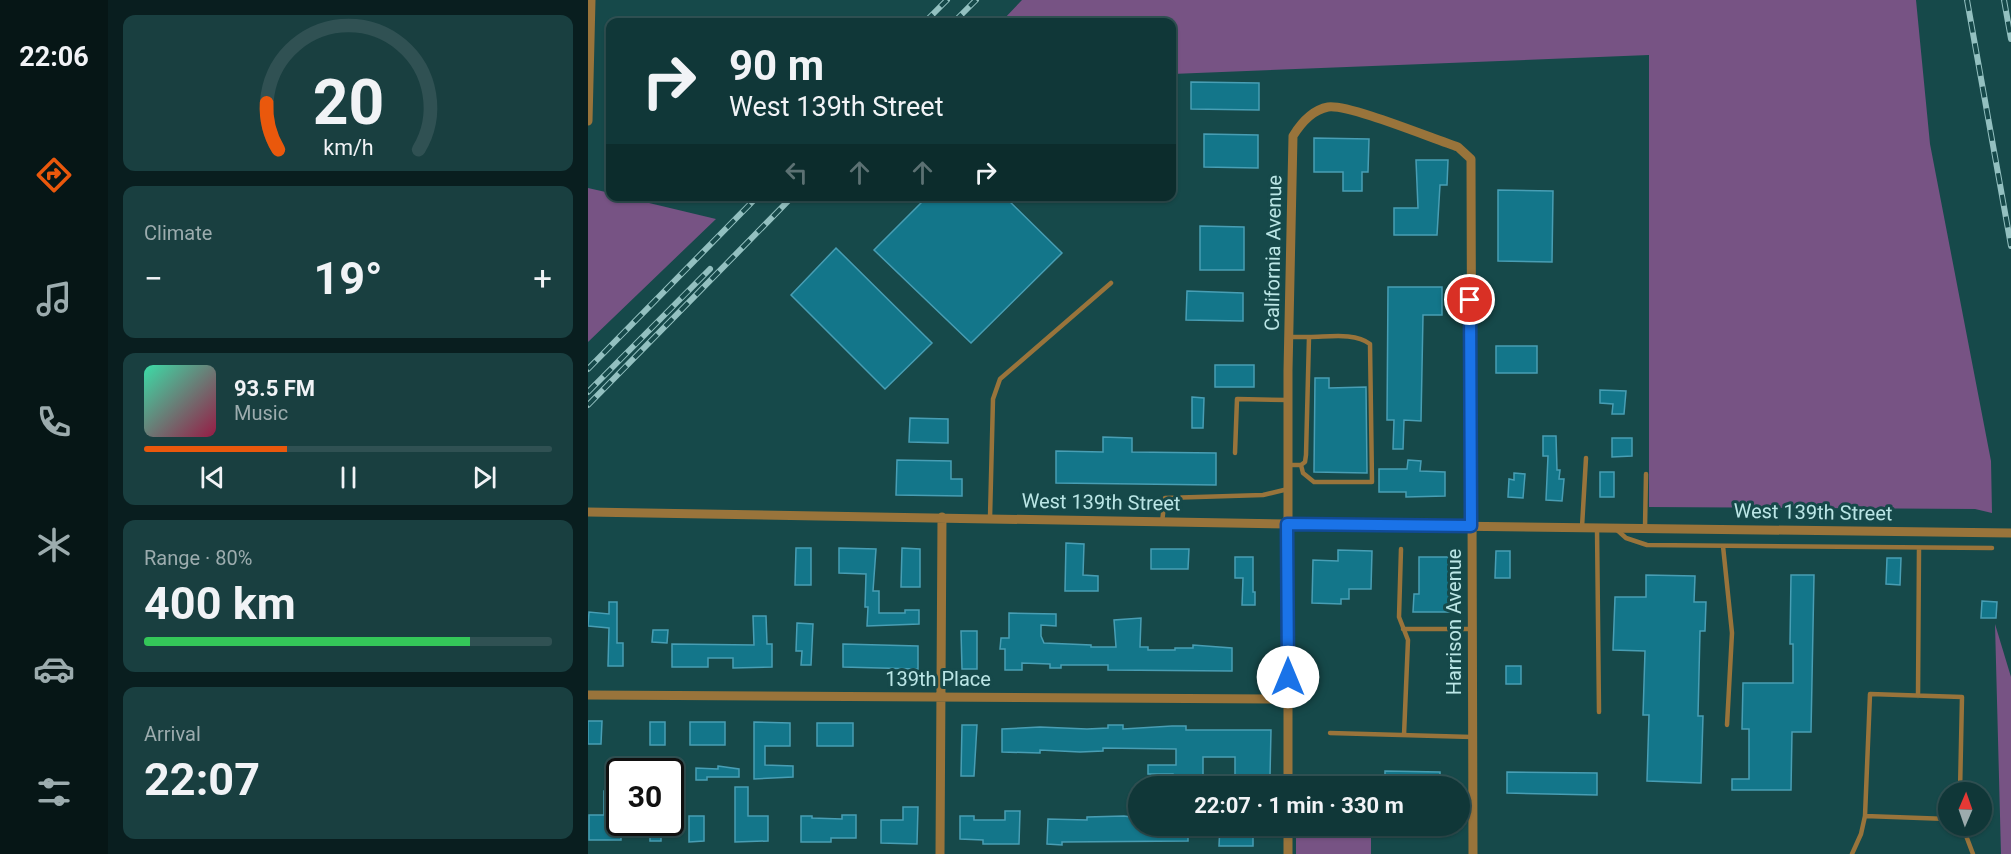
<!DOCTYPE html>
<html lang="en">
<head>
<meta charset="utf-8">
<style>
  :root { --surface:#103738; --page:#193f40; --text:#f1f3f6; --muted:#9cacae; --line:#305153; --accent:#ea580c }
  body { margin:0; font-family:Roboto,sans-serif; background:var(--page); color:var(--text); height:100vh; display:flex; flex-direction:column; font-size:22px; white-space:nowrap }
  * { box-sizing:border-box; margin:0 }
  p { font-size:20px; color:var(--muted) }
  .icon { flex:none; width:33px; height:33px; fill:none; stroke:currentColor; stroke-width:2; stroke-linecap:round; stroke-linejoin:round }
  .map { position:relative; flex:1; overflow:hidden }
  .panel { display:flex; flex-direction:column; gap:15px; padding:15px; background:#091e1f; width:480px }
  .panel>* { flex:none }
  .top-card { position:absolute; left:18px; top:18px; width:570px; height:183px; border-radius:12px; box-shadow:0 2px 4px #0004,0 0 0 2px var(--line); background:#103738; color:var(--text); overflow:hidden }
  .needle { width:39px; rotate:2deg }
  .controls { position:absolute; left:1350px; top:782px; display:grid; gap:12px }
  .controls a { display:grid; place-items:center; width:54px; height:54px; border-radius:50%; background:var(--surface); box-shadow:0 2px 4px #0004,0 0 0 2px var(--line); font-size:30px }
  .speed { position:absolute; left:18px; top:758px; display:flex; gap:12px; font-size:30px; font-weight:700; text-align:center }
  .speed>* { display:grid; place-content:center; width:78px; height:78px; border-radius:50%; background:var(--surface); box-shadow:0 2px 4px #0004,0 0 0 2px var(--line); line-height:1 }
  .speed .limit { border:3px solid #111; border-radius:9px; background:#fff; color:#111 }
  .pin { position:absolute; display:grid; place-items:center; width:51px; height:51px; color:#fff; margin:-26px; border:3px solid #fff; border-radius:50%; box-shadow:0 2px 6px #0007 }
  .me { position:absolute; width:66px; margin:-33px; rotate:0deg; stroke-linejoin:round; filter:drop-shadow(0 0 4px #0008) }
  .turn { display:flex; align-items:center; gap:21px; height:126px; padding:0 24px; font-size:27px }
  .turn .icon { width:78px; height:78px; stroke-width:2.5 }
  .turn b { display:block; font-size:42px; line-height:51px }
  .lanes { display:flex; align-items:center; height:57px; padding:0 24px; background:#0003; justify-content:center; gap:30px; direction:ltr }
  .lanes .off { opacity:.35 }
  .big { font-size:45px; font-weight:700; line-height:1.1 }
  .panel .card { flex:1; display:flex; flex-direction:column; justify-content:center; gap:9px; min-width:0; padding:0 21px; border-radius:12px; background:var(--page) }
  .panel .dial { align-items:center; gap:0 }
  .dial svg { height:156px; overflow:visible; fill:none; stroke:var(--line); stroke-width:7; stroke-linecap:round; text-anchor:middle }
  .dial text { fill:var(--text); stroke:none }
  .song { display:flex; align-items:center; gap:18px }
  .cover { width:72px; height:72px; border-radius:9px; background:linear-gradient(135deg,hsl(160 70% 55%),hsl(340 70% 35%)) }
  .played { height:6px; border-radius:3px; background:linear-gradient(90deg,var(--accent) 35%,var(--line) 35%) }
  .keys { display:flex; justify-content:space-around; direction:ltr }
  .heat { display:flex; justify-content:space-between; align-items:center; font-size:33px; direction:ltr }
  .charge { height:9px; border-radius:4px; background:linear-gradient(90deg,#34c759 80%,var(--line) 0) }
  .trip { position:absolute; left:540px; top:776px; width:342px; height:60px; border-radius:30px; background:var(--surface); box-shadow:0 2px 4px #0004,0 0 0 2px var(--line); font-weight:700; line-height:60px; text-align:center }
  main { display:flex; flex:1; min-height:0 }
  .tabs { display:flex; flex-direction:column; width:108px; justify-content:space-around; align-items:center; background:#061616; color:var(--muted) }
  .tabs .icon { width:42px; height:42px }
  .tabs .active { color:var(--accent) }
  .tabs b { font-size:27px; color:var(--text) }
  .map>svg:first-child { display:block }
  .green { fill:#775384 }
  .building { fill:#13768a; stroke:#489eb4; stroke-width:1.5 }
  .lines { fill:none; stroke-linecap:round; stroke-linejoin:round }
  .service { stroke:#99743b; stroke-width:4.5 }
  .minor { stroke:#99743b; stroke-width:9 }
  .rail-casing { stroke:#93c0c0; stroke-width:6 }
  .rail { stroke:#16494a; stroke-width:4; stroke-dasharray:11; stroke-linecap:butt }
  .route-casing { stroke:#114b97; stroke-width:15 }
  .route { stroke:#1a73e8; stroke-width:10 }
  .labels { text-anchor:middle; stroke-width:6; stroke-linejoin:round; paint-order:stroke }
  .street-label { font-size:20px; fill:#bbe6e6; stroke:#16494a }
</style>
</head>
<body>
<main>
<nav class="tabs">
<b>22:06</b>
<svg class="icon active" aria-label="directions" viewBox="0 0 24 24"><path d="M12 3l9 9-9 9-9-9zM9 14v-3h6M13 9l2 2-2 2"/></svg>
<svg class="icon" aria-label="music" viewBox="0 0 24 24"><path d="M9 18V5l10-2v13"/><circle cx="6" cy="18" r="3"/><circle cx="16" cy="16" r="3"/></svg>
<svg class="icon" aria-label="phone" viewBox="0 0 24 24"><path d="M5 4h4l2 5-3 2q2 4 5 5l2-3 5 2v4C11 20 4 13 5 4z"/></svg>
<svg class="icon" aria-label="climate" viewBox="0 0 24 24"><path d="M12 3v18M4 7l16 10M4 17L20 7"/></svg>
<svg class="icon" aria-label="car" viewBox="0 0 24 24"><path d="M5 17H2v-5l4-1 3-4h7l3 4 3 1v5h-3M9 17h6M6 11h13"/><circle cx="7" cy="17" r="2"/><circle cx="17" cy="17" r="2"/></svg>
<svg class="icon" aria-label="filters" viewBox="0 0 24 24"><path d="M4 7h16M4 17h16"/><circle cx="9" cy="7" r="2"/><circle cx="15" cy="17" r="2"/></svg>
</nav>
<section class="panel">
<div class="card dial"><svg viewBox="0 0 100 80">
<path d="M14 69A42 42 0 1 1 86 69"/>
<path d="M14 69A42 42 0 0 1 8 45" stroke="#ea580c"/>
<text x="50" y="56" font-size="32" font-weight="700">20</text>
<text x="50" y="72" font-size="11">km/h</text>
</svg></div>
<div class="card"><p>Climate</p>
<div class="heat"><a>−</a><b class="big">19°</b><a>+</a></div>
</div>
<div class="card">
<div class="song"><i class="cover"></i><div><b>93.5 FM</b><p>Music</p></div></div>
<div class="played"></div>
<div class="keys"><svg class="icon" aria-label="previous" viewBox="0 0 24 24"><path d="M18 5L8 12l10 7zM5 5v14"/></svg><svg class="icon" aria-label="pause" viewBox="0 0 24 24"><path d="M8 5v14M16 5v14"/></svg><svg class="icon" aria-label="next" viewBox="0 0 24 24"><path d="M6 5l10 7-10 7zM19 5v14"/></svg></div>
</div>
<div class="card"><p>Range · 80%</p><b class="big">400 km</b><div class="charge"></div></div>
<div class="card"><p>Arrival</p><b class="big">22:07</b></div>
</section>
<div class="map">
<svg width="1423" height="854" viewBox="0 0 1423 854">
  <rect width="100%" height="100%" fill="#16494a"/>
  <path class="green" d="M434,0H1328L1342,144L1403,461L1404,513L1387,509L1061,507V55L584,74V22H422L415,20Z
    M0,188L22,193V196L36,197L128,219L0,342Z
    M1407,624L1423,677V854H1413Z
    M708,825H783V854H708Z"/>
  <path class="building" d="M603,82L671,83V110L603,109Z
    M616,134L670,135V168L616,167Z
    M726,138L781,139L780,172H774V191H755V172H726Z
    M828,160H860L859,185H852L849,235H806V208H830Z
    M910,190L965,191L964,262L910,261Z
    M340,196H416L474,253L383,343L286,250Z
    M612,226L656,227V270H612Z
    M248,248L344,343L297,389L203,295Z
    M800,287H854V315H835L833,421L816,420L815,449H805L806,420H799Z
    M599,291L655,293V321L598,320Z
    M908,346H949V373H908Z
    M627,365H666V387H627Z
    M727,378H741V388L778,387L779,473L726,472Z
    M1012,390L1038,391L1036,414H1024L1025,404L1012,403Z
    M604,397L616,398L615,428H604Z
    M322,418L360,419V443L321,442Z
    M955,436H968L969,470H972L971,479H976L974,501L958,500L960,456H955Z
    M515,437L544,438V452L628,453V485L468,483V451L515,452Z
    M1024,438H1044V456L1024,457Z
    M309,460L363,461V479H374V496L308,495Z
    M820,460L833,461L832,471L857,472V496L818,497V492H791V469H819Z
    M1012,472H1026V497H1012Z
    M926,473L937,474L935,498L920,497L921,479L926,480Z
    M478,543L496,544L495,575L510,576V591H477Z
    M208,548H223V585H207Z
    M251,548L288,549L285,591H291V613H317V610H331V624L279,626L280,607H277L278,574L251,573Z
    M314,548L332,549V587H313Z
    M563,549H601L600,569H563Z
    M750,550L784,551L783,589H761V599H753V604L724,603L725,560L750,561Z
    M908,551H922V578H907Z
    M647,557H665V592H667V605H654L655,578H647Z
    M831,557H863V612H825L826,594H831Z
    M1299,558H1313L1312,585L1298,584Z
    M1058,575L1107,576L1106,602H1118L1117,631H1112L1110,716H1115L1113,783L1059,781L1061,715H1055L1057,651L1025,650L1027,597H1058Z
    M1203,575H1226L1223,732H1204L1203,790H1144V779H1161V729H1154L1155,683H1205V644H1202Z
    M1394,601L1409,602L1408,618H1393Z
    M21,602H29V643H35V666H20L21,628L0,626L1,612L21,614Z
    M421,613L468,614V626L453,625V636L456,643L503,645V647H528L526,620L553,618L552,647H560V650H587V648H605V645L644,648V671L520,670V665H473V668H462V664L434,663V670H417V649H412L413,638H421Z
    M165,616H178L179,644H184V667L145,668V658H120V667H84V644L166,645Z
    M209,623L225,624L223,665H213L214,651H208Z
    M65,630H80L79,643L64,642Z
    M373,631H389V669H374Z
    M255,644L330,646V669L255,667Z
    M918,666H933V684H918Z
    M0,721H14L13,744H0Z
    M62,722H77V745H62Z
    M102,722H137V745H102Z
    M166,722L202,723V746H177V765L205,766V777L166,779Z
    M229,723H265V746H229Z
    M374,725H389L386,776H373Z
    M520,725H535V729L584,726H598V730H683L682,776H660V780L647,779V757H615V780H604V776H585V774H560V765H588V749L515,748V751L492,752L452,750V753L414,752V729L452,727L499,729L520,728Z
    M130,766L151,769V777H119V780H108V768L130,769Z
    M797,771L852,772V786H797Z
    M919,772L1009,773V795L919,793Z
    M147,787H160V816H180V841L147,842Z
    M16,791H27V815H32V822H33V840H1V815H16Z
    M315,807H330L329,844L293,843V820H315Z
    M417,811H432L431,844H395V840L372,839V816H386V820H417Z
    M254,815H268V838H243V842H213V816H224V818L254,819Z
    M101,816H116V841L101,842Z
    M536,816L550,818V825H600V841L474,842V845L459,844L460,819L499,820V817Z
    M62,822H73V841H62Z
    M632,825H665V846H631Z"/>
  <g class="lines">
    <path class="service" d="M647,453L649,399L700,400
      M700,465H713L717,462L718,455L721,337H701
      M713,465L715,473L726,482H784L782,344C767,332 740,337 721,337
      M402,518L405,399L412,379L523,283
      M574,522L577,498L675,495L700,489
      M994,527L998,458
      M1009,527L1011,712
      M1057,528L1058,474
      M1028,529L1038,538L1059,545L1404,548
      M1135,546L1144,633L1139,725
      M813,549L811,617L820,640L816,735
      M815,629H884
      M1330,696L1331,548
      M742,733L884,737
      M1277,816L1360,819
      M1374,825L1385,854
      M1264,854L1273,834L1277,816L1282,694L1374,697L1372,792"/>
    <path class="minor" d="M0,121L3,0
      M0,512L699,524L1423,533
      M0,695L700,699
      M700,786V371L705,136C713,123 724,110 740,107C761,104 845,139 870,147L883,159L885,854
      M700,825V854
      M352,854L354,517"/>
    <g class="rail-casing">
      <path id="rail" d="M1379,0L1423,246
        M1416,0L1423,39
        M337,22L359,0
        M366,22L388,0
        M0,369L170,196
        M0,392L122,269
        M0,405L205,196"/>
    </g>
    <use href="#rail" class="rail"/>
  </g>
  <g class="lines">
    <g class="route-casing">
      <path id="route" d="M700,677L699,524L883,526L882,300"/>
    </g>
    <use href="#route" class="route"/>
  </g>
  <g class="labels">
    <g class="street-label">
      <text transform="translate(685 253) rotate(-89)" y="7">California Avenue</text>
      <text transform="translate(513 502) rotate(1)" y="7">West 139th Street</text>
      <text transform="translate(1225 512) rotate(1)" y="7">West 139th Street</text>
      <text transform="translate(866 622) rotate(-90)" y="7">Harrison Avenue</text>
      <text x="350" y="686">139th Place</text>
    </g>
  </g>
</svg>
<div class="controls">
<a><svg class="needle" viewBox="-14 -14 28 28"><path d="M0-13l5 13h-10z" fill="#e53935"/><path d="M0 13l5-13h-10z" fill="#9cacae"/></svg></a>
</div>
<div class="speed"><div class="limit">30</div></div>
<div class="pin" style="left:882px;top:300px;background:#d93025"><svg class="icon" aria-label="arrive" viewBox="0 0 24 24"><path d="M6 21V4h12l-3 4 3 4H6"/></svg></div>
<svg class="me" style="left:700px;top:677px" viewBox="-20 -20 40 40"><circle r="19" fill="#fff"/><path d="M0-13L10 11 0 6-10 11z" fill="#1a73e8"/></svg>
<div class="trip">22:07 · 1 min · 330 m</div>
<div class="top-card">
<div class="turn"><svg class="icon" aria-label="right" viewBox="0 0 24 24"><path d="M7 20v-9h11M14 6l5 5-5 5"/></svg><div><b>90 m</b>West 139th Street</div></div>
<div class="lanes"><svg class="icon off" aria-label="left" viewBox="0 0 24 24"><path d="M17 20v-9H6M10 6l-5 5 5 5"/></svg><svg class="icon off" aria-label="ahead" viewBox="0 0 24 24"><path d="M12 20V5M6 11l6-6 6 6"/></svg><svg class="icon off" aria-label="ahead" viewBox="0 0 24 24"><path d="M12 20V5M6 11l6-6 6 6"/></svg><svg class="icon" aria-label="right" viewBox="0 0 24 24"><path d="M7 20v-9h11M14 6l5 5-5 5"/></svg></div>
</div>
</div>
</main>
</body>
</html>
